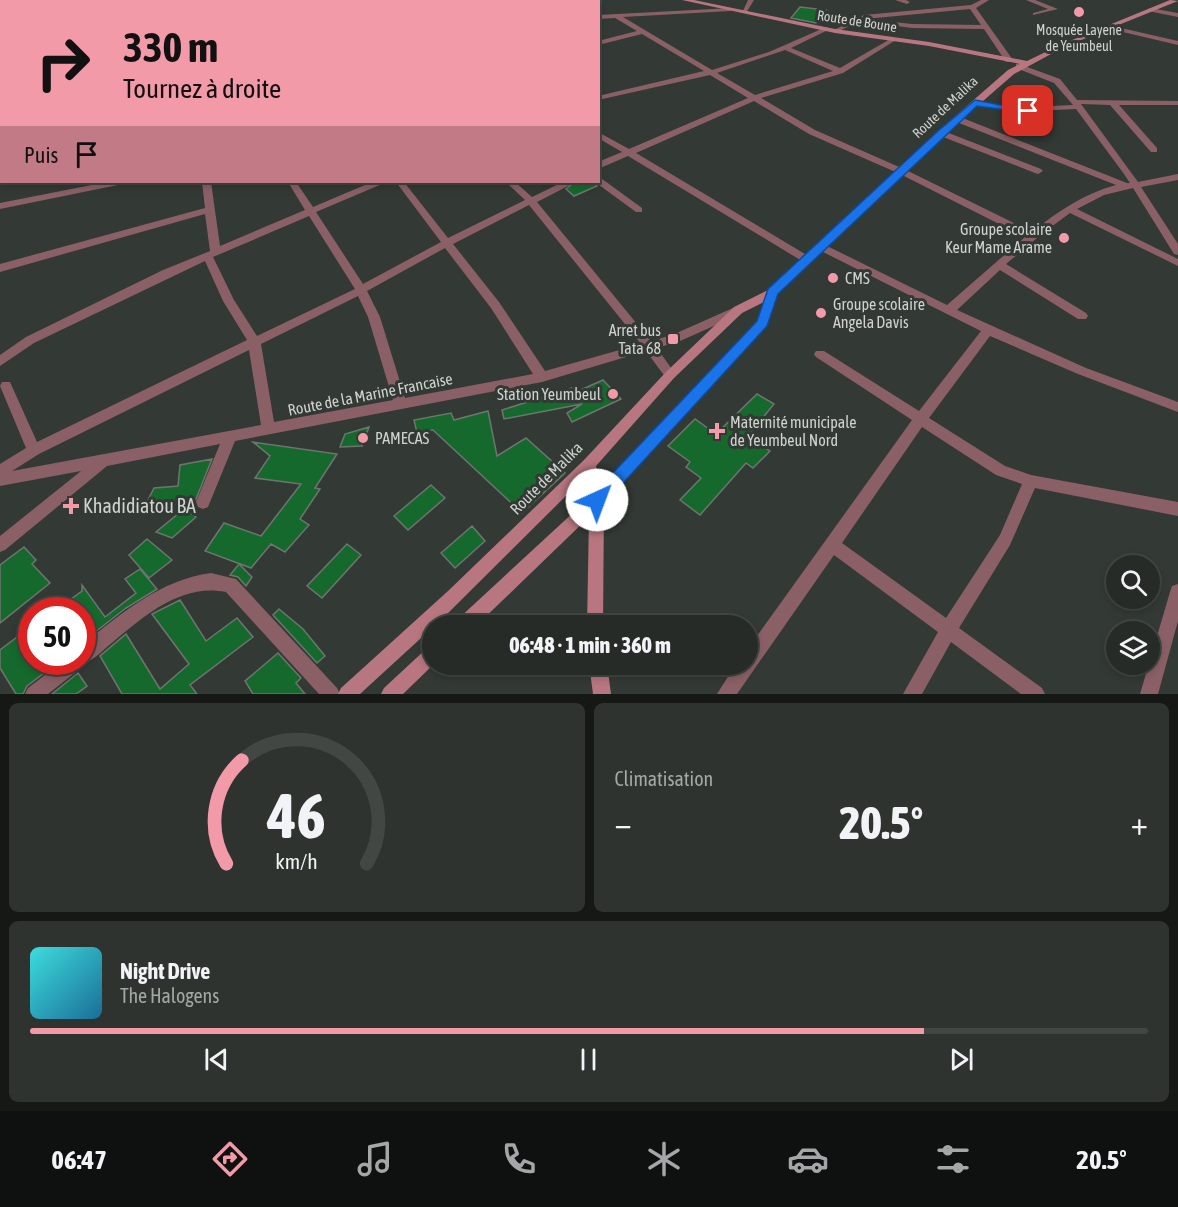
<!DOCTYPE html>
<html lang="fr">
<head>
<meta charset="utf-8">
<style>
  :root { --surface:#262b27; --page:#2e332f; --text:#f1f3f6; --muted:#a4a7a7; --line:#424744; --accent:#f39aa8 }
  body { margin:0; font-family:"Asap Condensed",sans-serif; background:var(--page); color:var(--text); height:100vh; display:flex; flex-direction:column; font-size:22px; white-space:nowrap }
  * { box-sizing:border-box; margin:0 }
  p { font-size:20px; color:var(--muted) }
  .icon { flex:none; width:33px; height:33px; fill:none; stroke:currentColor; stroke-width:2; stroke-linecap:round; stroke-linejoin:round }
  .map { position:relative; height:694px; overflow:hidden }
  .details { display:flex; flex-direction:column; gap:9px; padding:9px; background:#151815; flex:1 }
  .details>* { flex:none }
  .hud { position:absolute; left:0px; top:0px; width:600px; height:183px; box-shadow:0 3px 9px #0003,0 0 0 2px var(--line); background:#f39aa8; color:#111; overflow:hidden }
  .buttons { position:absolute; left:1106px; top:555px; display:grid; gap:12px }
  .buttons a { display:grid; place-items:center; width:54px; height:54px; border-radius:50%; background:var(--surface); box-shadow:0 3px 9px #0003,0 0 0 2px var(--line); font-size:30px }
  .speed { position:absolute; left:18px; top:597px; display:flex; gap:12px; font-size:30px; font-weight:700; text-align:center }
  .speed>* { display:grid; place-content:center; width:78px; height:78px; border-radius:50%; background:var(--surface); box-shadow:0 3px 9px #0003,0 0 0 2px var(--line); line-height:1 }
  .speed .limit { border:9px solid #d22; background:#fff; color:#111 }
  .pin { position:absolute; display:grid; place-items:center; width:51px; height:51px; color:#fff; margin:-26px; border-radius:12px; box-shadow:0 3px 9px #0006 }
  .me { position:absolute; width:66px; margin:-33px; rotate:43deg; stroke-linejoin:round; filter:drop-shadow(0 0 4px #0008) }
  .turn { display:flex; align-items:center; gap:21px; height:126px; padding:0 24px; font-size:27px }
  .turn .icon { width:78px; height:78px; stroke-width:2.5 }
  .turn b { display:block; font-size:42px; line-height:51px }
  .then { display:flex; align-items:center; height:57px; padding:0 24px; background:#0003; gap:12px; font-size:22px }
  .big { font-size:45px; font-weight:800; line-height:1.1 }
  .details .tile { flex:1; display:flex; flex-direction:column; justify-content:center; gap:9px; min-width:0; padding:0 21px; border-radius:9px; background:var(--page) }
  .details .dial { align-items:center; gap:0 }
  .dial svg { height:156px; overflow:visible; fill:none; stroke:var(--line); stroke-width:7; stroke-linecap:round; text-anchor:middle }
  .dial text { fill:var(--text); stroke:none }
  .song { display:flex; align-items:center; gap:18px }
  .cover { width:72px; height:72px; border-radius:9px; background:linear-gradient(135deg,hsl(180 70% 55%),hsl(200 70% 35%)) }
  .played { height:6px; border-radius:3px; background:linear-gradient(90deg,var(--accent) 80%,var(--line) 80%) }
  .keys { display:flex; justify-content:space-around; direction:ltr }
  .heat { display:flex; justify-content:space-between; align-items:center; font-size:33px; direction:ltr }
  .details .tiles { flex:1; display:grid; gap:9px; grid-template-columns:1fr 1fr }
  .tile:last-child { grid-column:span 2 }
  .trip { position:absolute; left:422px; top:615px; width:336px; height:60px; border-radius:30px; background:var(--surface); box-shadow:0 3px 9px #0003,0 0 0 2px var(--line); font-weight:800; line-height:60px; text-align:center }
  .dock { display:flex; height:96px; justify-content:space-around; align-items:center; background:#0f1110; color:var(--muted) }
  .dock .icon { width:42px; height:42px }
  .dock .selected { color:var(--accent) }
  .dock b { font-size:27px; color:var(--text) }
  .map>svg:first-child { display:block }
  .building { fill:#16692d; stroke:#6e756f; stroke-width:1.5 }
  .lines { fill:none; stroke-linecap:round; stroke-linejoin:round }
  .street { fill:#8a6066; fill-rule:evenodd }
  .secondary { fill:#b77680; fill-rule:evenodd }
  .route { fill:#1a73e8; stroke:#114b97; stroke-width:1.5 }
  .poi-dot { fill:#f39aa8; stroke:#333934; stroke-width:2 }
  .labels { text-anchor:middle; stroke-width:6; stroke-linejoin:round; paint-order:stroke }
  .far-street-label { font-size:14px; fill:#cfd2cf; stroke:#333934 }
  .far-poi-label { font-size:14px; fill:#cfd2cf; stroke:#333934 }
  .poi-label { font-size:16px; fill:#cfd2cf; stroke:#333934; text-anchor:start }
  .street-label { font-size:16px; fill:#cfd2cf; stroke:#333934 }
  .near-poi-label { font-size:20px; fill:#cfd2cf; stroke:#333934; text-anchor:start }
</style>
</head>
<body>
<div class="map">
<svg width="1178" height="694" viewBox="0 0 1178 694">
  <rect width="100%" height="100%" fill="#333934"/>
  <path class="building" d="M800,7L826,10L816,23L791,18Z
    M575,182H593L597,186L574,196L566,189Z
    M603,380L621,399L572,422L567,413L582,404L504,419L502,410L572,388L574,393Z
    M757,394L774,404L748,436L770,451L753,468L746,463L700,515L680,500L701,478L686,467L690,462L668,446L695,419L716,434Z
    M488,411L497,456L526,438L565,473L522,513L433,430L417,433L414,420L451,413L454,420Z
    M369,427L362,446L340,447L345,434Z
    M253,442L337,454L315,488L320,489L300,519L309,525L285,552L271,544L251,568L205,551L224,523L261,536L301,484L255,478L270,456Z
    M212,459L194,504L145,506L154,488L178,486L180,465Z
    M431,485L445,498L408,530L394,516Z
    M184,509L196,517L172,538L156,532Z
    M472,526L485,541L455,568L441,553Z
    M147,539L172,560L149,578L129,555Z
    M347,544L361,555L322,598L307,586Z
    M24,547L36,560L32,564L50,583L0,623V565Z
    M239,564L252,577L246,586L238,577L230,575Z
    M140,569L157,589L126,608L85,640L82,635V610H56L82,591V585L105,617L136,593L125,579Z
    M180,600L206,641L237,618L253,637L190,685L197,694H122L100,656L126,634L160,689L189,664L152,614Z
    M279,609L303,629L325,656L317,663L273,615Z
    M25,631L32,640V662H43L48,670L27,686L23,694H16L0,668V650Z
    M278,653L301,678L296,683L305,694H253L245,681Z
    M78,673L87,686L76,694H52Z"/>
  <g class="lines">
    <path class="street" d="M101,0H108L110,2H102Z
      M131,0H140L129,2Z
      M206,0H214L204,2Z
      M270,0H277L278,2H271Z
      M357,0H363L364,2H358Z
      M417,0H428L414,2Z
      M459,0H466L468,2H460Z
      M575,0H582L584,2H576Z
      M748,0H754L746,13H742Z
      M895,0H906L910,2L907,4Z
      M981,0H989L976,8L1013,60L1012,62H1006L984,29L912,28L860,21L837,32L832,31L864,15L971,5ZM970,9L981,25L912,24L865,19Z
      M1026,0H1035L1058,9L1033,15V13L1048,9Z
      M732,8L733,9L730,11L623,17L712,70L769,52L826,27L828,28V30L791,48L840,68L892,38H896V40L843,73L761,98L815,130L906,170L1032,232C1057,212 1085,193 1116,185L954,121V117H960L1127,183H1130L1124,174L1076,109L1013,112L971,103L975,101L1013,108L1073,105L1054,83L1016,68V64H1019L1060,79L1077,100L1178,101V105H1119L1157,148V152H1151L1110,105L1081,104L1138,182L1178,174V180L1141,187L1178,244V255L1174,254L1133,188L1104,195L1077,209L1178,259V266L1070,213L1043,233L1006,264L1086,313L1088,316L1086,319H1078L1000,270L957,310L1086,368L1178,402V412L1078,374L990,336L929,418L1005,466L1031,475L1178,502V516L1035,488L1010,545L959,628L1042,688L1045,694H1021L951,642L922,694H903L938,632L834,555L737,694H717L736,664H747V650L912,420L816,357L814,354L816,351H824L919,411L981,331L817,249L816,247L817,245H825L947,305L1025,237L900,174L809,134L754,101L636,153L810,257L811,259L810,261H802L628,156L598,169V162L622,152L598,138V132L629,149L748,98L710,75L598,100V96L704,71L642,34L598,45V41L637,31L615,18L598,19V15ZM785,50L833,71L755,95L717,73ZM922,427L996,475L1022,484L1000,535L946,618L842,543Z
      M1150,8L1178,13V17L1148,11L1147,10Z
      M1108,25L1178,41V45L1106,28V26Z
      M0,63H2V67H0Z
      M0,75H2L0,80Z
      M0,94H2L0,99Z
      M0,124H2V129H0Z
      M941,130L1041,169L1043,171L1038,174L1035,173L938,135L937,133Z
      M2,166V173L0,174V167Z
      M598,176L642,208V212H636L595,182H598Z
      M107,182H123L118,185L0,209V203Z
      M202,182H211L220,246L305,210L288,182H296L313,207L372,182H383L382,184L316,212L363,284L441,242L396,182H404L448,238L525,200L506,182H515L532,197L563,182H573L572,184L537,202L651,341L672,335L733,308H741L743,311L741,314L680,341L657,348L676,375L674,378H666L646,351L542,382L235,441L208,507L203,509L198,507L196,502L220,444L107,466L5,550L0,552V536L81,471L0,486V464L26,448L0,386L2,382H10L37,442L247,340L223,301L205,261L34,343L0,366V355L26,337L163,270L210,251L205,214L0,272V264L205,208ZM529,205L641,344L545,371L499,302L453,244ZM309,216L355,289L257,336L234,300L213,257ZM445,248L491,308L533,374L405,398L380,317L367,291ZM358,296L368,317L393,400L274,422L261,344ZM249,350L261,425L12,471L39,454Z
      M211,573L236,579L337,688L340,694H319L226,592C182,583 145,615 113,642C104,649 94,660 83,664L81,668L48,694H25L28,688L62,662H82V645C122,613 160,580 211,573Z
      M1178,584V621L1158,694H1140L1170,592L1172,586Z"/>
    <path class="secondary" d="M682,0H694L835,29L929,42L1027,61L1060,45L1170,0L1178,1L1064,47L1014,74L944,135L777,295L767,326L604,502L603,626H587L589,517L476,626H455L457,620L589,498L585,477L435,626H432V628L360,694H338L341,688L448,591L584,460L666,372L734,307L768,290L938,131L1008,70L1020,64L929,46L835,33ZM764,302L758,321L601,486L596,466L674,378L742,313Z
      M432,646V664H434L403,694H381L384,688L426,649Z
      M589,664H607L611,694H593Z"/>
  </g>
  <path class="route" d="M975,100L1033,111L1028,113L977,106L778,294L767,326L603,505L597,508L592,505L589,500L592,495L757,321L768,289L938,131Z"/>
  <g class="poi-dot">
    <circle cx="1079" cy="12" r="6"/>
    <circle cx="1064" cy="238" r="6"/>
    <circle cx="833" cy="278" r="6"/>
    <circle cx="821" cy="313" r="6"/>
    <rect x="667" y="333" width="12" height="12" rx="3"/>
    <circle cx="613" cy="394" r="6"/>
    <path d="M714 422h6v6h6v6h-6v6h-6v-6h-6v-6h6z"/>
    <circle cx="363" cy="438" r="6"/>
    <path d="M68 497h6v6h6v6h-6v6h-6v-6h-6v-6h6z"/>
  </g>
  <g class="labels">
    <g class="far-street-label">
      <text transform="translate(857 21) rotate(9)" y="5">Route de Boune</text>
      <text transform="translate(945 107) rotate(-43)" y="5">Route de Malika</text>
    </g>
    <g class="far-poi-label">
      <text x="1079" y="35">Mosquée Layene<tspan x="1079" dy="16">de Yeumbeul</tspan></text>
    </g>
    <g class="poi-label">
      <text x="1052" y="235" text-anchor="end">Groupe scolaire<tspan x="1052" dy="18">Keur Mame Arame</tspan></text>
      <text x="845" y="284">CMS</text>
      <text x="833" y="310">Groupe scolaire<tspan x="833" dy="18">Angela Davis</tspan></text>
      <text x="661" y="336" text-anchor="end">Arret bus<tspan x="661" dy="18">Tata 68</tspan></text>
      <text x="601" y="400" text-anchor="end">Station Yeumbeul</text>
      <text x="730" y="428">Maternité municipale<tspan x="730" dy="18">de Yeumbeul Nord</tspan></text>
      <text x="375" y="444">PAMECAS</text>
    </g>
    <g class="street-label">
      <text transform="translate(370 394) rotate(-11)" y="6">Route de la Marine Francaise</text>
      <text transform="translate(546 478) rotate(-45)" y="6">Route de Malika</text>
    </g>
    <g class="near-poi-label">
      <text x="83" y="513">Khadidiatou BA</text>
    </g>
  </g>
</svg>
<div class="buttons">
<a><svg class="icon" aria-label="search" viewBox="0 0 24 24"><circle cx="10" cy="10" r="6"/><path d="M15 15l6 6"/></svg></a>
<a><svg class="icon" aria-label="layers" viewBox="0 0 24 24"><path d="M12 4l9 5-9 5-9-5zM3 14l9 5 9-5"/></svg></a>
</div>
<div class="speed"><div class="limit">50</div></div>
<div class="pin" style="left:1028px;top:111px;background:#d93025"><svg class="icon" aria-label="arrive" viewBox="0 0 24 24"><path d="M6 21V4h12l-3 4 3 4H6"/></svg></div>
<svg class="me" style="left:597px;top:500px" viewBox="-20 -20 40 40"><circle r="19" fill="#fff"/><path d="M0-13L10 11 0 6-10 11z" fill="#1a73e8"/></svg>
<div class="trip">06:48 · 1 min · 360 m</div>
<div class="hud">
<div class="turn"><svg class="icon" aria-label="right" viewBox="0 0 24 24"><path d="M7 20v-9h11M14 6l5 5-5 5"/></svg><div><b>330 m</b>Tournez à droite</div></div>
<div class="then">Puis<svg class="icon" aria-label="arrive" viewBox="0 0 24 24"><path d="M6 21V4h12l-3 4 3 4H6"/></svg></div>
</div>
</div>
<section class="details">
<div class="tiles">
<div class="tile dial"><svg viewBox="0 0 100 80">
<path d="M14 69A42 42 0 1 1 86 69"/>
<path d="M14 69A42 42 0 0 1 22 16" stroke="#f39aa8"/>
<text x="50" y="56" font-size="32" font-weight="700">46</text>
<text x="50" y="72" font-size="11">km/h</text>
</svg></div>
<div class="tile"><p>Climatisation</p>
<div class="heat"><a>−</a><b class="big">20.5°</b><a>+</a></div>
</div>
<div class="tile">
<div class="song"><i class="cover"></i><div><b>Night Drive</b><p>The Halogens</p></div></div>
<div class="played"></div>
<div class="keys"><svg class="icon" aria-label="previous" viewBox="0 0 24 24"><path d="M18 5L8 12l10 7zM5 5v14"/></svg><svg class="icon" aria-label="pause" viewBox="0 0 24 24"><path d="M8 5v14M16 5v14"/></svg><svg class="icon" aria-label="next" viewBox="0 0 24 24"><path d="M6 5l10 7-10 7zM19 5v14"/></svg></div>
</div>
</div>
</section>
<nav class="dock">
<b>06:47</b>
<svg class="icon selected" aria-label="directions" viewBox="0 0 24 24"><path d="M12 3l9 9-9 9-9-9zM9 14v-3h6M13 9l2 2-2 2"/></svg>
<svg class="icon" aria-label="music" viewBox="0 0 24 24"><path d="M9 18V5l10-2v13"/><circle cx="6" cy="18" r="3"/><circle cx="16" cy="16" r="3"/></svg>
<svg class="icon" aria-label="phone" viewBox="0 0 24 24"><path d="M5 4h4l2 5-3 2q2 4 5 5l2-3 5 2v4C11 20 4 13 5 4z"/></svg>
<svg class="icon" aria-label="climate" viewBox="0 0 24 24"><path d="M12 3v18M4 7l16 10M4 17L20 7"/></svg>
<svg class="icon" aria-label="car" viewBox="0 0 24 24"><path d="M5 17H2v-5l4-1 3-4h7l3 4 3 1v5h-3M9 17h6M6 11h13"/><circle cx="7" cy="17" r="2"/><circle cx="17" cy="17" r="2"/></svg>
<svg class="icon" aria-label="filters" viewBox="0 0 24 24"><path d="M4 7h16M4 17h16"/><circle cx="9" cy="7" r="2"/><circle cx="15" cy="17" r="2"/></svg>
<b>20.5°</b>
</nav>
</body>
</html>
